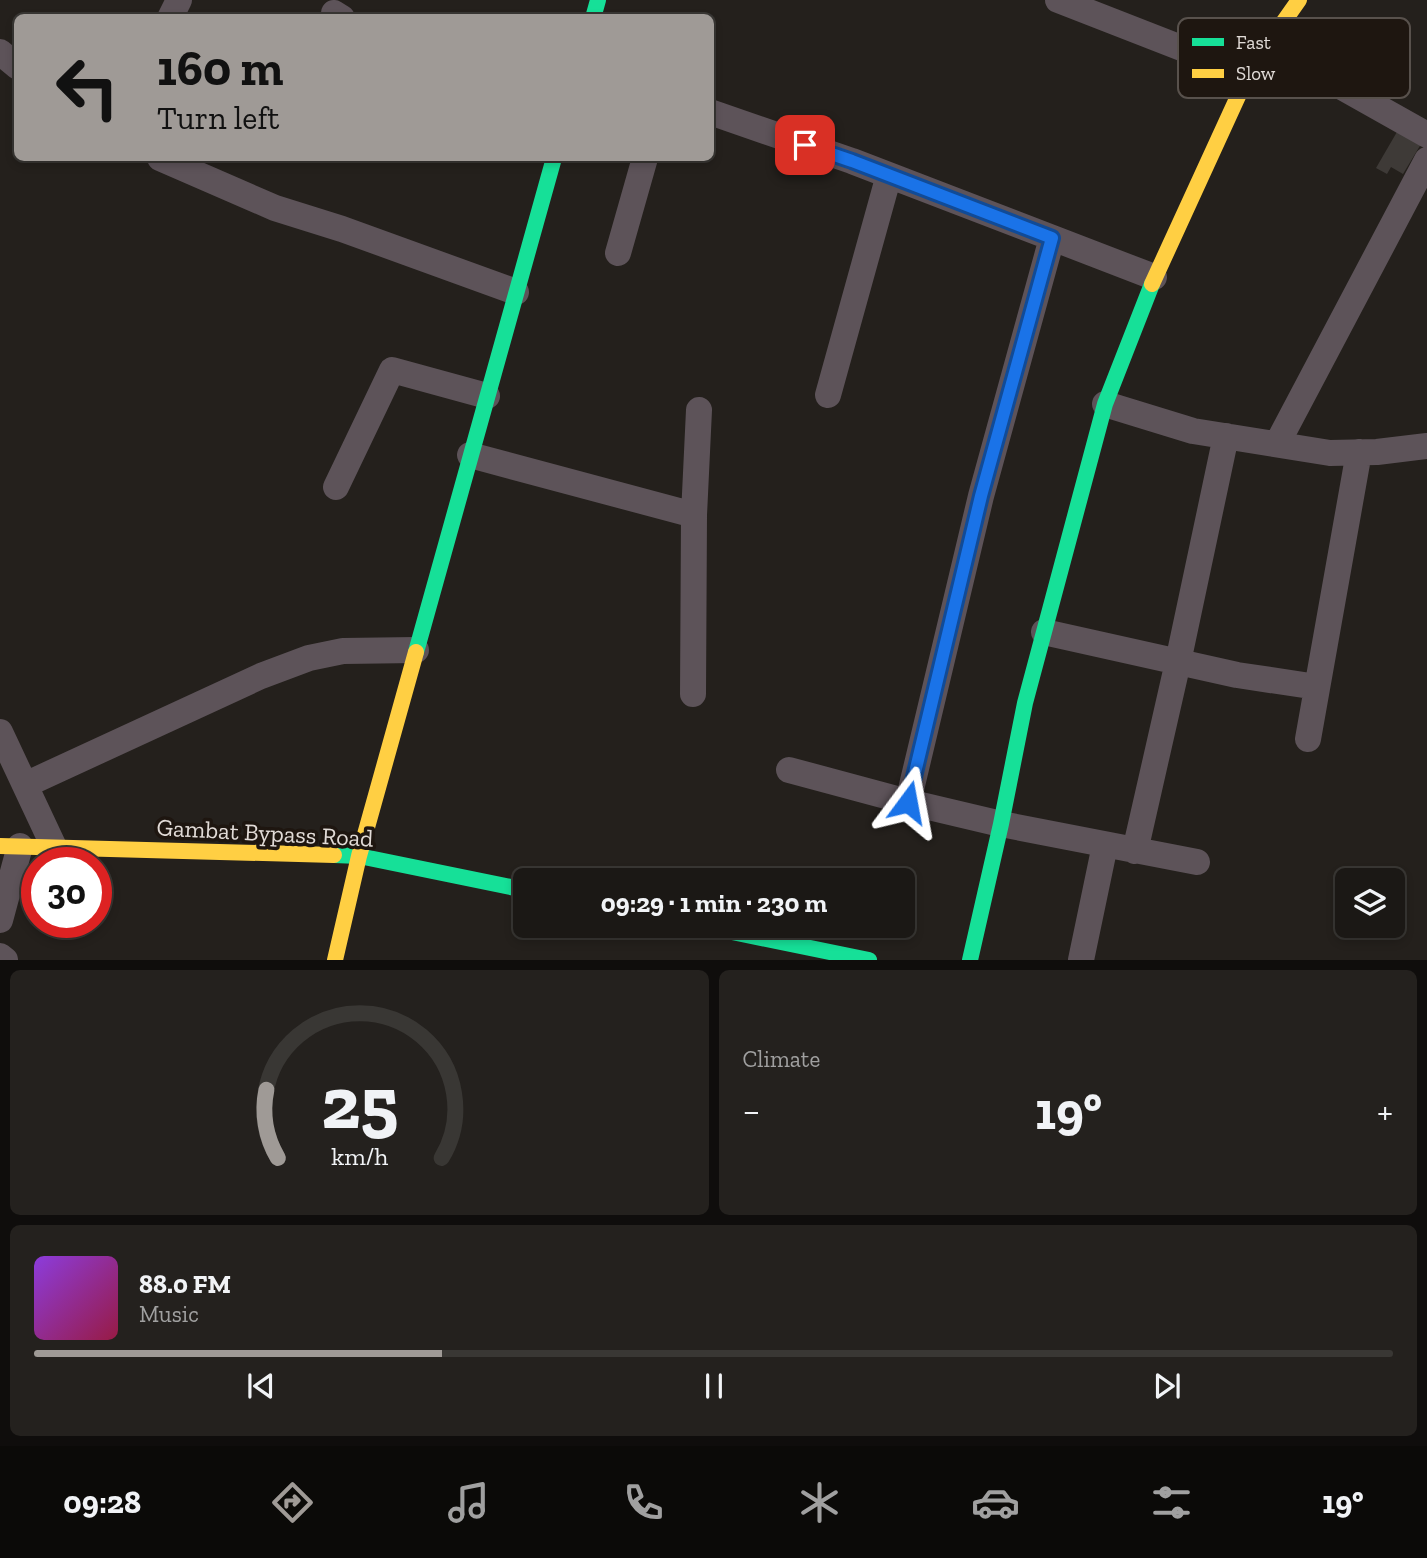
<!DOCTYPE html>
<html lang="en">
<head>
<meta charset="utf-8">
<style>
  :root { --surface:#1b1815; --page:#24211e; --text:#f1f3f6; --muted:#a0a0a0; --line:#393734; --accent:#9f9a96 }
  body { margin:0; font-family:"Zilla Slab",serif; background:var(--page); color:var(--text); height:100vh; display:flex; flex-direction:column; font-size:26px; white-space:nowrap }
  * { box-sizing:border-box; margin:0 }
  p { font-size:23px; color:var(--muted) }
  .icon { flex:none; width:38px; height:38px; fill:none; stroke:currentColor; stroke-width:2; stroke-linecap:round; stroke-linejoin:round }
  .map { position:relative; height:960px; overflow:hidden }
  .drawer { display:flex; flex-direction:column; gap:10px; padding:10px; background:#0f0d0c; flex:1 }
  .drawer>* { flex:none }
  .top-card { position:absolute; left:14px; top:14px; width:700px; height:147px; border-radius:10px; box-shadow:0 4px 10px #0003,0 0 0 2px var(--line); background:#9f9a96; color:#111; overflow:hidden }
  .tools { position:absolute; left:1335px; top:868px; display:grid; gap:14px }
  .tools a { display:grid; place-items:center; width:70px; height:70px; border-radius:10px; background:var(--surface); box-shadow:0 4px 10px #0003,0 0 0 2px var(--line); font-size:35px }
  .speed { position:absolute; left:21px; top:847px; display:flex; gap:14px; font-size:35px; font-weight:700; text-align:center }
  .speed>* { display:grid; place-content:center; width:91px; height:91px; border-radius:50%; background:var(--surface); box-shadow:0 4px 10px #0003,0 0 0 2px var(--line); line-height:1 }
  .speed .limit { border:10px solid #d22; background:#fff; color:#111 }
  .pin { position:absolute; display:grid; place-items:center; width:60px; height:60px; color:#fff; margin:-30px; border-radius:14px; box-shadow:0 4px 10px #0006 }
  .me { position:absolute; width:77px; margin:-38px; rotate:13deg; stroke-linejoin:round; filter:drop-shadow(0 0 5px #0008) }
  .turn { display:flex; align-items:center; gap:24px; height:147px; padding:0 28px; font-size:32px }
  .turn .icon { width:91px; height:91px; stroke-width:2.5 }
  .turn b { display:block; font-size:49px; line-height:60px }
  .big { font-size:52px; font-weight:700; line-height:1.1 }
  .drawer .card { flex:1; display:flex; flex-direction:column; justify-content:center; gap:10px; min-width:0; padding:0 24px; border-radius:10px; background:var(--page) }
  .drawer .dial { align-items:center; gap:0 }
  .dial svg { height:182px; overflow:visible; fill:none; stroke:var(--line); stroke-width:7; stroke-linecap:round; text-anchor:middle }
  .dial text { fill:var(--text); stroke:none }
  .song { display:flex; align-items:center; gap:21px }
  .cover { width:84px; height:84px; border-radius:10px; background:linear-gradient(135deg,hsl(270 70% 55%),hsl(340 70% 35%)) }
  .played { height:7px; border-radius:4px; background:linear-gradient(90deg,var(--accent) 30%,var(--line) 30%) }
  .keys { display:flex; justify-content:space-around; direction:ltr }
  .heat { display:flex; justify-content:space-between; align-items:center; font-size:38px; direction:ltr }
  .drawer .tiles { flex:1; display:grid; gap:10px; grid-template-columns:1fr 1fr }
  .card:last-child { grid-column:span 2 }
  .trip { position:absolute; left:513px; top:868px; width:402px; height:70px; border-radius:10px; background:var(--surface); box-shadow:0 4px 10px #0003,0 0 0 2px var(--line); font-weight:700; line-height:70px; text-align:center }
  .dock { display:flex; height:112px; justify-content:space-around; align-items:center; background:#0b0a08; color:var(--muted) }
  .dock .icon { width:49px; height:49px }
  .dock .selected { color:var(--accent) }
  .dock b { font-size:32px; color:var(--text) }
  .map>svg:first-child { display:block }
  .building { fill:#3e3a37 }
  .lines { fill:none; stroke-linecap:round; stroke-linejoin:round }
  .street { stroke:#5d5359; stroke-width:26 }
  .fast { stroke:#16e098; stroke-width:16 }
  .slow { stroke:#ffcf43; stroke-width:16 }
  .route-casing { stroke:#114b97; stroke-width:18 }
  .route { stroke:#1a73e8; stroke-width:12 }
  .labels { text-anchor:middle; stroke-width:7; stroke-linejoin:round; paint-order:stroke }
  .street-label { font-size:24px; fill:#e1dbd7; stroke:#1e1610 }
  .key { fill:#1e1610; stroke:#58514c; stroke-width:2 }
  .key-label { font-size:19px; fill:#e1dbd7 }
</style>
</head>
<body>
<div class="map">
<svg width="1427" height="960" viewBox="0 0 1427 960">
  <rect width="100%" height="100%" fill="#24201c"/>
  <path class="building" d="M1401,125L1424,139L1403,174L1391,167L1387,174L1376,168Z"/>
  <g class="lines">
    <path class="street" d="M1058,0L1248,74
      M334,13L342,18
      M170,18L179,0
      M1267,45L1427,135
      M0,52L18,67
      M710,112L852,161L1154,277
      M160,158L275,208L342,229L516,292
      M618,253L645,158
      M828,395L889,175
      M1105,404L1193,431L1330,453L1377,452L1427,446
      M1277,444L1427,160
      M470,455L694,515
      M336,487L392,370L487,396
      M1044,632L1237,675L1317,687
      M693,694L694,515L699,410
      M0,732L54,847
      M1308,739L1359,452
      M789,770L908,802L1001,824L1197,862
      M25,785L261,676L309,658L343,651L416,650
      M908,802L981,496L1052,238
      M1135,851L1178,662L1226,436
      M0,920L20,846
      M0,956L5,960
      M1081,960L1105,845"/>
    <path class="fast" d="M593,18L598,0
      M416,652L554,158
      M334,855L359,856L525,890
      M703,926L869,960
      M970,960L1001,824L1025,703L1105,404L1152,284"/>
    <path class="slow" d="M1152,284L1251,68L1299,0
      M0,846L334,855
      M335,960L359,856L416,652"/>
  </g>
  <g class="lines">
    <g class="route-casing">
      <path id="route" d="M805,145L852,161L1052,238L981,496L908,802"/>
    </g>
    <use href="#route" class="route"/>
  </g>
  <g class="labels">
    <g class="street-label">
      <text transform="translate(265 833) rotate(3)" y="8">Gambat Bypass Road</text>
    </g>
  </g>
  <rect x="1178" y="18" width="232" height="80" rx="10" class="key"/>
  <rect x="1192" y="38" width="32" height="8" fill="#16e098"/>
  <rect x="1192" y="69" width="32" height="9" fill="#ffcf43"/>
  <g class="key-label">
    <text x="1236" y="49">Fast</text>
    <text x="1236" y="80">Slow</text>
  </g>
</svg>
<div class="tools">
<a><svg class="icon" aria-label="layers" viewBox="0 0 24 24"><path d="M12 4l9 5-9 5-9-5zM3 14l9 5 9-5"/></svg></a>
</div>
<div class="speed"><div class="limit">30</div></div>
<div class="pin" style="left:805px;top:145px;background:#d93025"><svg class="icon" aria-label="arrive" viewBox="0 0 24 24"><path d="M6 21V4h12l-3 4 3 4H6"/></svg></div>
<svg class="me" style="left:908px;top:802px" viewBox="-20 -20 40 40"><path d="M0-17L14 15 0 8-14 15z" fill="#1a73e8" stroke="#fff" stroke-width="4"/></svg>
<div class="trip">09:29 · 1 min · 230 m</div>
<div class="top-card">
<div class="turn"><svg class="icon" aria-label="left" viewBox="0 0 24 24"><path d="M17 20v-9H6M10 6l-5 5 5 5"/></svg><div><b>160 m</b>Turn left</div></div>
</div>
</div>
<section class="drawer">
<div class="tiles">
<div class="card dial"><svg viewBox="0 0 100 80">
<path d="M14 69A42 42 0 1 1 86 69"/>
<path d="M14 69A42 42 0 0 1 9 39" stroke="#9f9a96"/>
<text x="50" y="56" font-size="32" font-weight="700">25</text>
<text x="50" y="72" font-size="11">km/h</text>
</svg></div>
<div class="card"><p>Climate</p>
<div class="heat"><a>−</a><b class="big">19°</b><a>+</a></div>
</div>
<div class="card">
<div class="song"><i class="cover"></i><div><b>88.0 FM</b><p>Music</p></div></div>
<div class="played"></div>
<div class="keys"><svg class="icon" aria-label="previous" viewBox="0 0 24 24"><path d="M18 5L8 12l10 7zM5 5v14"/></svg><svg class="icon" aria-label="pause" viewBox="0 0 24 24"><path d="M8 5v14M16 5v14"/></svg><svg class="icon" aria-label="next" viewBox="0 0 24 24"><path d="M6 5l10 7-10 7zM19 5v14"/></svg></div>
</div>
</div>
</section>
<nav class="dock">
<b>09:28</b>
<svg class="icon selected" aria-label="directions" viewBox="0 0 24 24"><path d="M12 3l9 9-9 9-9-9zM9 14v-3h6M13 9l2 2-2 2"/></svg>
<svg class="icon" aria-label="music" viewBox="0 0 24 24"><path d="M9 18V5l10-2v13"/><circle cx="6" cy="18" r="3"/><circle cx="16" cy="16" r="3"/></svg>
<svg class="icon" aria-label="phone" viewBox="0 0 24 24"><path d="M5 4h4l2 5-3 2q2 4 5 5l2-3 5 2v4C11 20 4 13 5 4z"/></svg>
<svg class="icon" aria-label="climate" viewBox="0 0 24 24"><path d="M12 3v18M4 7l16 10M4 17L20 7"/></svg>
<svg class="icon" aria-label="car" viewBox="0 0 24 24"><path d="M5 17H2v-5l4-1 3-4h7l3 4 3 1v5h-3M9 17h6M6 11h13"/><circle cx="7" cy="17" r="2"/><circle cx="17" cy="17" r="2"/></svg>
<svg class="icon" aria-label="filters" viewBox="0 0 24 24"><path d="M4 7h16M4 17h16"/><circle cx="9" cy="7" r="2"/><circle cx="15" cy="17" r="2"/></svg>
<b>19°</b>
</nav>
</body>
</html>
